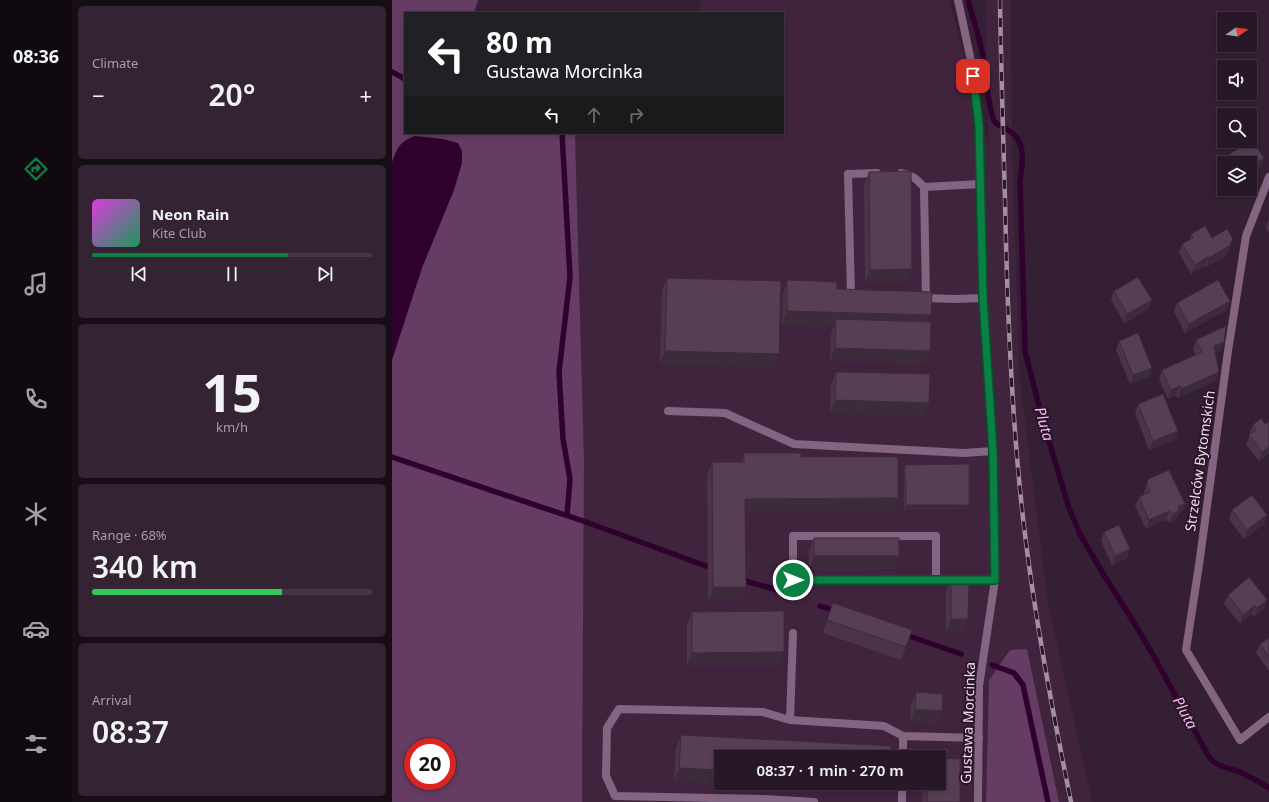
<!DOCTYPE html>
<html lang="en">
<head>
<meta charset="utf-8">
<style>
  :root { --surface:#281727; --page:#342433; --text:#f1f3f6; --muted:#a59fa7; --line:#443644; --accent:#0b8043 }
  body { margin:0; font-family:"Noto Sans",sans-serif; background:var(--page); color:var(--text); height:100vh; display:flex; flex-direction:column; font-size:15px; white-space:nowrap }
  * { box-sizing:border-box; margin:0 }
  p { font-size:13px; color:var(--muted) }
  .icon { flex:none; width:22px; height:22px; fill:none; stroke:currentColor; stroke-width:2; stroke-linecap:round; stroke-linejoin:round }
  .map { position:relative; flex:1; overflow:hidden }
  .panel { display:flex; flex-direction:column; gap:6px; padding:6px; background:#160d15; width:320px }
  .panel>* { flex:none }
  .guide { position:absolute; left:12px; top:12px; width:380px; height:122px; border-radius:0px; box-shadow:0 2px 6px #0003,0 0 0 1px var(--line); background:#202124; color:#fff; overflow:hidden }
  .needle { width:26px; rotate:77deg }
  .fabs { position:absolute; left:825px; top:12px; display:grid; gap:8px }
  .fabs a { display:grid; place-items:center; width:40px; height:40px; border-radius:0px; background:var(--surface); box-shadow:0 2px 6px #0003,0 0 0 1px var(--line); font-size:20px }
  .speed { position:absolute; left:12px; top:738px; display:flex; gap:8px; font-size:20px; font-weight:700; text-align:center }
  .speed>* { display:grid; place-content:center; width:52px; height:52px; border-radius:50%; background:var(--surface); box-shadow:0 2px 6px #0003,0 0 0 1px var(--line); line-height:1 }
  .speed .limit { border:6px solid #d22; background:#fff; color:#111 }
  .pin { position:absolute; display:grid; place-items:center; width:34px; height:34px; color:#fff; margin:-17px; border-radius:8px; box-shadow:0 2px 6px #0006 }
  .me { position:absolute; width:44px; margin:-22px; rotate:90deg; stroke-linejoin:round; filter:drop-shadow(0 0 3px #0008) }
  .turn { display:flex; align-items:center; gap:14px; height:84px; padding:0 16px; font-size:18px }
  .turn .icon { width:52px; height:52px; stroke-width:2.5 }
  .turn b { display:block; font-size:28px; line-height:34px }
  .lanes { display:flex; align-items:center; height:38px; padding:0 16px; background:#0003; justify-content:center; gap:20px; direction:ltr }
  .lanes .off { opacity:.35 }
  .big { font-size:30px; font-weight:600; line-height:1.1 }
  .panel .card { flex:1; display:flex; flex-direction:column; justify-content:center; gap:6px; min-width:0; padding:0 14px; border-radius:6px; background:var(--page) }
  .panel .dial { align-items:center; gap:0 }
  .dial b { font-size:52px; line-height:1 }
  .song { display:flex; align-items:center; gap:12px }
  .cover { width:48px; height:48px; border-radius:6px; background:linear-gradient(135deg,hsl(300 70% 55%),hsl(150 70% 35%)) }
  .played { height:4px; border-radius:2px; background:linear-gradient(90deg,var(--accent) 70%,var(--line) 70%) }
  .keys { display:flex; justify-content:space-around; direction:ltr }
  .heat { display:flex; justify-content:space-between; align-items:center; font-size:22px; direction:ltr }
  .charge { height:6px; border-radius:3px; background:linear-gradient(90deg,#34c759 68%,var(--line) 0) }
  .trip { position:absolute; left:322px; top:750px; width:232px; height:40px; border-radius:0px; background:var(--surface); box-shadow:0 2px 6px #0003,0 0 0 1px var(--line); font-weight:600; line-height:40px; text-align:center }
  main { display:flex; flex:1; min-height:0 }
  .tabs { display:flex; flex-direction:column; width:72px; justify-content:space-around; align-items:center; background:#100910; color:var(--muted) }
  .tabs .icon { width:28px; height:28px }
  .tabs .selected { color:var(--accent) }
  .tabs b { font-size:18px; color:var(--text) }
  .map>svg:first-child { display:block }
  .built { fill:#40243e; fill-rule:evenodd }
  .green { fill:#653c63; fill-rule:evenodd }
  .water { fill:#30002f }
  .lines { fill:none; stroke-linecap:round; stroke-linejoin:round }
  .stream { stroke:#30002f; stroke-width:5.5 }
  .lane { stroke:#836581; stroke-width:8 }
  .street { stroke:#836581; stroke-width:8 }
  .rail-casing { stroke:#a290a0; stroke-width:4.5 }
  .rail { stroke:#2b152a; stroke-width:3; stroke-dasharray:9; stroke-linecap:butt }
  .wall { fill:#4a3548 }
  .shaded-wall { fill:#3c2b3b }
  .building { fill:#563e54; stroke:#3c2b3b }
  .route-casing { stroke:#07532c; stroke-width:10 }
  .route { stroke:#0b8043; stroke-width:7 }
  .labels { text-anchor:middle; stroke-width:4; stroke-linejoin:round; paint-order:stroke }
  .street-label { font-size:14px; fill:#efe0ed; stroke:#2b152a }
  .water-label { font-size:15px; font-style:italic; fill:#f5bcf0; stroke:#2b152a }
</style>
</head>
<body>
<main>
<nav class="tabs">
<b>08:36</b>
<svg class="icon selected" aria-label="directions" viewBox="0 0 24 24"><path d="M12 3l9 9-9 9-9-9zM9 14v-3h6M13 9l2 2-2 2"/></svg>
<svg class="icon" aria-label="music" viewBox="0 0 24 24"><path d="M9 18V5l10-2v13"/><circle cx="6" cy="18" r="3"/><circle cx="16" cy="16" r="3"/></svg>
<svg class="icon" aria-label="phone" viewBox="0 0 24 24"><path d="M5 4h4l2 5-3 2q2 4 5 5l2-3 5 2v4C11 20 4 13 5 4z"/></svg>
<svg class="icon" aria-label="climate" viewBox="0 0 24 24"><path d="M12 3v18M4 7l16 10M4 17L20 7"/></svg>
<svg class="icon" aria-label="car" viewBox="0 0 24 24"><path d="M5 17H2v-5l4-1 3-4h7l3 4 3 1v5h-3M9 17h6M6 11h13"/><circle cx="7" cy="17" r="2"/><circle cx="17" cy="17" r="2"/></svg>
<svg class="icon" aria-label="filters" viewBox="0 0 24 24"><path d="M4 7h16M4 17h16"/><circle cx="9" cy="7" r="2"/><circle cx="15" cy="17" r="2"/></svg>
</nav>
<section class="panel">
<div class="card"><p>Climate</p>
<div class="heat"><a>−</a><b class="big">20°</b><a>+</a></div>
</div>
<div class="card">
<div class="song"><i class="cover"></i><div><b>Neon Rain</b><p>Kite Club</p></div></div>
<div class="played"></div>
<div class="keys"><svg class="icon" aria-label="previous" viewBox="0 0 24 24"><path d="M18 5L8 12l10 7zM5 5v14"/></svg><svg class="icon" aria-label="pause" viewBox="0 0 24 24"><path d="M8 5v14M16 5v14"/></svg><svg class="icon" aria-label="next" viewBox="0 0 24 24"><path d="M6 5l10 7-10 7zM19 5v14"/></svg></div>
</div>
<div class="card dial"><b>15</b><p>km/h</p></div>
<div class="card"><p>Range · 68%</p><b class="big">340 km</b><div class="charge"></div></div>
<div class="card"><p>Arrival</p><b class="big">08:37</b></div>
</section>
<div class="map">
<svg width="877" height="802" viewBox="0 0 877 802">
  <rect width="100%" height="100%" fill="#351f34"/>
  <path class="built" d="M309,0H557L597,148L593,0H619L620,149L628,381L656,603L700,802H667L635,649L597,680L594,802H190L192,459L183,133H391V13H307ZM329,757H547V783H329Z"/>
  <path class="green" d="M0,0H86L82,13H13V133H183L192,459L190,802H0ZM21,747H55V781H21Z
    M635,649L667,802H594L597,680L618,650Z"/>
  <path class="water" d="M23,136L51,139L66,143L70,151V163L62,190L30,268L0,360V162C6,147 7,142 23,136Z"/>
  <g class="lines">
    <path class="stream" d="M576,0C581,19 588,38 591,57C594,76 595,96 600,115C603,128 611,125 619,132C635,143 630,165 628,181L633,351L650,418L677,508L688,534L710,572L741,621L760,653L817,757C825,768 840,768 852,774C860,778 869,783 877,788
      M0,72L13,79
      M170,133L178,277L167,372L171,439L178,479L175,515
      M0,457L194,522L322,569
      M347,579L388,591
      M428,606L444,611
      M511,634L569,654
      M600,665L622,673L631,685L656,802"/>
    <path class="lane" d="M509,173C519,174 526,180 532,187
      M589,184L532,187L534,298L563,299L591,298
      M464,296H459L456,174L485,173
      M276,411L333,413L402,444L572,453L601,451
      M544,580V536H401V580H603
      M401,633L398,720L492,726L511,736L587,738
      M398,720L371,712L227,709L215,728L214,776L223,796L372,799L422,802
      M511,757V736
      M510,802V783"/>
    <path class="street" d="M566,0L579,61L587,124L591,298L601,451L603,580L587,686L586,802
      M877,177L854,236L836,351L807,565L794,650L848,740L877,717"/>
    <g class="rail-casing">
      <path id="rail" d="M608,0C609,66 611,132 613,199C615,305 619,412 631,518C642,614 660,708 679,802"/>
    </g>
    <use href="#rail" class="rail"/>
  </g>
  <path class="wall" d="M827,161L869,167L832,163V182L824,170Z
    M477,172L520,269L516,282L473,283L472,185Z
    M877,219V233L874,228Z
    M799,234L820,238L838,249L834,256L814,267L813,266L799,274L787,253L790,244L797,240Z
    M275,278L382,367L268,364L270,291Z
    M395,280L445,289L537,322L533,364L438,361L439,333L442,326L390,325L391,294Z
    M722,291L760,300L756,309L732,323L719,300Z
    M838,301L835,310L793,333L782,312L785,303Z
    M804,340L832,342L829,351L823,353V381L786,398L784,395L776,399L767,379L770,370L803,355L801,349Z
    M727,341L757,377L738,384L724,350Z
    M444,372L537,403L532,416L438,413L439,385Z
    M746,404L783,440L757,450L743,413Z
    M873,424H877V454L867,461L854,445L858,435L857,434L861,425Z
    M352,453L409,457L506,498L501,512H353L354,587L349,600L316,601L315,475L320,462H349Z
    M513,465L576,509L512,510V469Z
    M756,479L793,504L790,513L786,514L784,520L778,523L774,520L754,529L743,506L747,497L752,495L753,488Z
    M840,510L875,515L872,524L852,539L837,519Z
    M712,532L738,549L735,558L720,565L709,541Z
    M422,538L507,556L502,569L417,570V551Z
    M559,579L576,619L571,632H554V593Z
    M836,595L872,609L862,617L860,614L848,624L832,604Z
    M441,603L520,630L509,660L431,633Z
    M300,612L387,666H295V625Z
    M877,638V671L864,653L868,644Z
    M524,692L550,711L545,724L518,722L519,706Z
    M289,735L493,792L282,781L284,749Z
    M531,783H547L568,802H530Z"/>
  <path class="shaded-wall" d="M872,158L869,167L858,175V168Z
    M841,239L838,249L834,256L814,267L817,258Z
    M816,257L813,266L799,274L803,265Z
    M520,269L516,282L473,283L478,270Z
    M760,300L756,309L732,323L735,314Z
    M838,301L835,310L793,333L797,324Z
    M395,311L539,315L534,329L444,319L442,326L390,325Z
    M832,342L829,351L819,355L822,346Z
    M443,348L538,351L533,364L438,361Z
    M273,351L387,354L382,367L268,364Z
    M760,368L757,377L738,384L741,375Z
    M827,372L823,381L786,398L789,389Z
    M788,386L784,395L776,399L779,390Z
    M443,400L537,403L532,416L438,413Z
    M786,431L783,440L757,450L761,441Z
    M877,447V454L867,461L870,452Z
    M506,498L501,512H348L353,499Z
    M793,504L790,513L786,514L784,520L778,523L781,514L787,506Z
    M514,505H577L576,509L512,510Z
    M777,511L774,520L754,529L757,520Z
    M875,515L872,524L852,539L855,530Z
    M738,549L735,558L720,565L723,556Z
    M422,556H507L502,569L417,570Z
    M321,587H354L349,600L316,601Z
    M875,600L872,609L862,617L865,608Z
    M863,605L860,614L848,624L851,615Z
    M559,619H576L571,632H554Z
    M392,652L387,666H295L300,653Z
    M523,709L550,711L545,724L518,722Z
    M287,768L329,770V783H496L493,792L282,781Z"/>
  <path class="building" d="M860,140L872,158L858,168V163H832V168L827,161Z
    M519,171L520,269L478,270L477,172Z
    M813,226L820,238L835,229L841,239L837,246L817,258L816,257L803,265L790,244L801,238L799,234Z
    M746,277L760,300L735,314L722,291Z
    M275,278L389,281L387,354L273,351Z
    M395,280L445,282V289L540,292L539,315L395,311Z
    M826,280L838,301L797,324L785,303Z
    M444,319L539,322L538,351L443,348Z
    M834,326L832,342L822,346L827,372L789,389L788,386L779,390L770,370L810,352L804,340Z
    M746,333L760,368L741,375L727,341Z
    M444,372L538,374L537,403L443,400Z
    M771,394L786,431L761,441L746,404Z
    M869,418L873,424L875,422L877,424V447L870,452L857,435L864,430L861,425Z
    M352,453H409V457H506V498L353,499L354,587H321L320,462H352Z
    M577,464V505H514L513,465Z
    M777,470L793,504L787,506V511L781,514L777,511L757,520L747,497L758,492L755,485L756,479Z
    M860,495L875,515L855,530L840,510Z
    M727,525L738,549L723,556L712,532Z
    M422,538H507V556H422Z
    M857,577L875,600L865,608L863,605L851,615L836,595Z
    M559,579L577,580L576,619H559Z
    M441,603L520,630L514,647L435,620Z
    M392,611V652L300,653V612Z
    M877,638V657L868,644Z
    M524,692L551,694L550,711L523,709Z
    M289,735L499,746V757H329V770L287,768Z
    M547,758L568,759V802H535V783H547Z"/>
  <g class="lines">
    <g class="route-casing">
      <path id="route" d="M401,580H603L601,451L591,298L587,124L581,76"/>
    </g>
    <use href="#route" class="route"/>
  </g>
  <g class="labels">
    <g class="street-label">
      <text transform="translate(808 461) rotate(-82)" y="5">Strzelców Bytomskich</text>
      <text transform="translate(576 723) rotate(-88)" y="5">Gustawa Morcinka</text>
    </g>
    <g class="water-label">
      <text transform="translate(652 424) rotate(74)" y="5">Pluta</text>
      <text transform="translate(793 713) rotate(61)" y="5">Pluta</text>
    </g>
  </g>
</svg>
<div class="fabs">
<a><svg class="needle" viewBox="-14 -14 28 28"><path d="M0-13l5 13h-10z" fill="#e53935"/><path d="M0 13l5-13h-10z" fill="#a59fa7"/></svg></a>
<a><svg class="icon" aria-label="sound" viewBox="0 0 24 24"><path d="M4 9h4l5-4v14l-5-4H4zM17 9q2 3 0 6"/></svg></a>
<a><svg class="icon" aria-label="search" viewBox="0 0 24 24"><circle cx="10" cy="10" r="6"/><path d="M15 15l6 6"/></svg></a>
<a><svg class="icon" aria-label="layers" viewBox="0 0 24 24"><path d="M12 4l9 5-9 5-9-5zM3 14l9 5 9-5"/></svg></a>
</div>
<div class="speed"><div class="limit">20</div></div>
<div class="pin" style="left:581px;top:76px;background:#d93025"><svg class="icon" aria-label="arrive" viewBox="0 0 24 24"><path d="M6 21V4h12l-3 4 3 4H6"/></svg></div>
<svg class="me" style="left:401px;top:580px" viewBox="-20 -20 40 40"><circle r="17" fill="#0b8043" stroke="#fff" stroke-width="3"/><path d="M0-11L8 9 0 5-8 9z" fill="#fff"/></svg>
<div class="trip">08:37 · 1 min · 270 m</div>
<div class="guide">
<div class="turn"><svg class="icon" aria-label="left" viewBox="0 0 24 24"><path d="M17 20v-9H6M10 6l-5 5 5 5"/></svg><div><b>80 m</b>Gustawa Morcinka</div></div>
<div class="lanes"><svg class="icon" aria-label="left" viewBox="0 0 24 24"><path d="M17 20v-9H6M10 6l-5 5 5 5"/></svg><svg class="icon off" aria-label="ahead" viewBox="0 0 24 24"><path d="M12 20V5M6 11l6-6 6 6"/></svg><svg class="icon off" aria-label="right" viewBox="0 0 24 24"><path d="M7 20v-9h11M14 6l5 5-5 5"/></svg></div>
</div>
</div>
</main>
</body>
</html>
